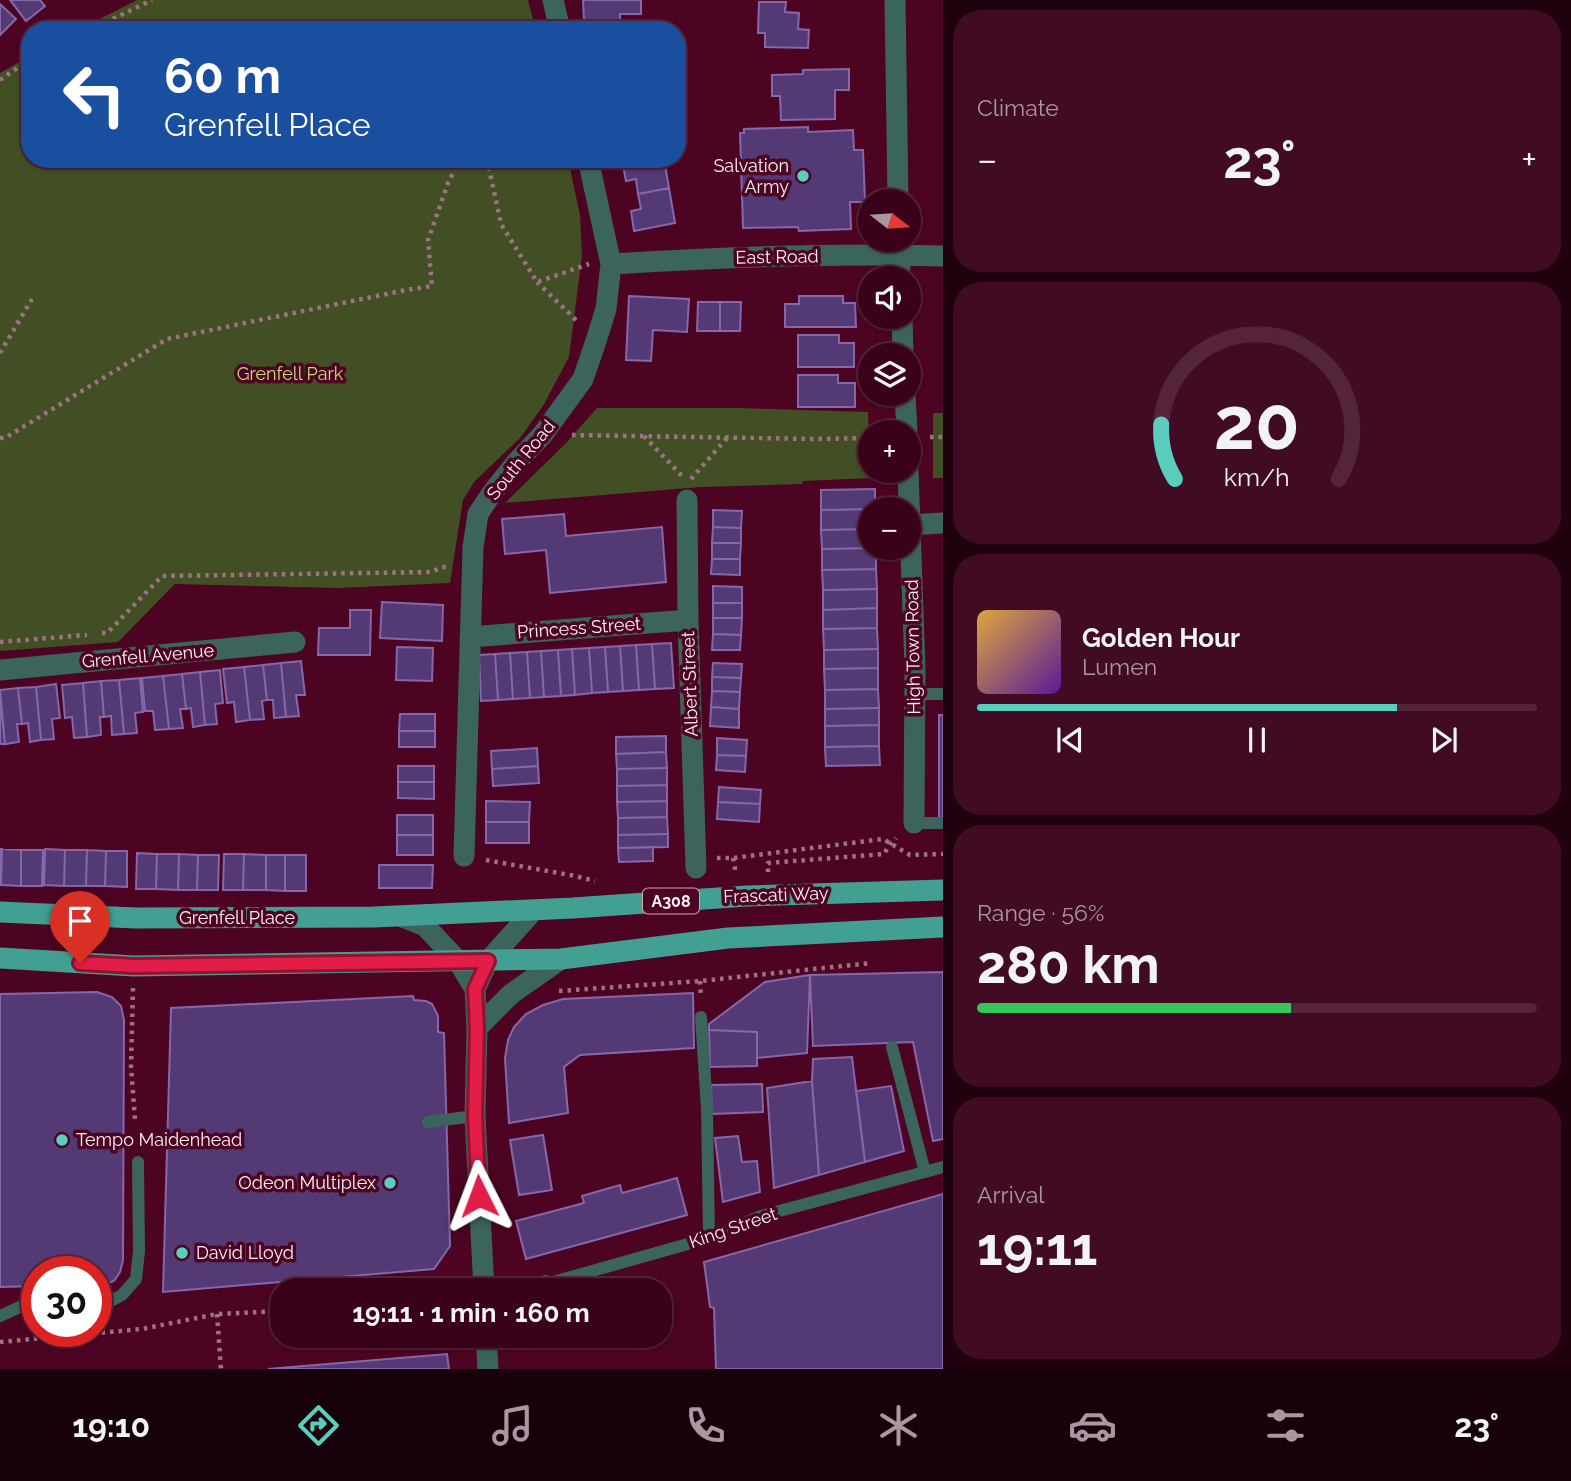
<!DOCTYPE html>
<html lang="en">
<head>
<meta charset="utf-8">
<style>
  :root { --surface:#3a021a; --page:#410c23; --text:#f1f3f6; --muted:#ab97a2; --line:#542439; --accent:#59cebe }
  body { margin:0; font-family:Raleway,sans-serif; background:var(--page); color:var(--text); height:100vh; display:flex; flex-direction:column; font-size:26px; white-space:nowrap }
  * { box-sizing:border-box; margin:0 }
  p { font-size:23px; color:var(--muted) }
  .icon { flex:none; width:38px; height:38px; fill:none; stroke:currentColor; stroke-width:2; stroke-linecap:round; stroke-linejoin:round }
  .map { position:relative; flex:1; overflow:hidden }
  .side { display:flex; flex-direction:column; gap:10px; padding:10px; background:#20010e; width:628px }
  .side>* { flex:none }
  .hud { position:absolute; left:21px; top:21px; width:665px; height:147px; border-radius:28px; box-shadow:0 2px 5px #0004,0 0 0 2px var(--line); background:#1a4fa0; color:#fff; overflow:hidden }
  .needle { width:46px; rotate:107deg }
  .controls { position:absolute; left:858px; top:189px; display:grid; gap:14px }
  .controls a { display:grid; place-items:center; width:63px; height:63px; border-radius:50%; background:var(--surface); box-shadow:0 2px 5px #0004,0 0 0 2px var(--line); font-size:35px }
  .speed { position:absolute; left:21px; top:1256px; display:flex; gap:14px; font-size:35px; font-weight:700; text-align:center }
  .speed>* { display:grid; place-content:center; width:91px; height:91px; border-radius:50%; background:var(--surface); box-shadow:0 2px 5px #0004,0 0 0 2px var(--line); line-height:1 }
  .speed .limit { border:10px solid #d22; background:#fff; color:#111 }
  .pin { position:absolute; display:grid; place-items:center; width:60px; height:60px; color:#fff; margin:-72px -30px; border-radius:50% 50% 50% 0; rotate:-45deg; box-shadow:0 0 7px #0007 }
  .pin .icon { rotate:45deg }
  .me { position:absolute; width:77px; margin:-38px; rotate:357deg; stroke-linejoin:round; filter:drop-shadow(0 0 5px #0008) }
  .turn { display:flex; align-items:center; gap:24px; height:147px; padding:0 28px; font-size:32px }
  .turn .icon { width:91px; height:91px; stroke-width:2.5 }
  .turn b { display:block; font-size:49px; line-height:60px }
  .big { font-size:52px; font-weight:700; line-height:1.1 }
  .side .card { flex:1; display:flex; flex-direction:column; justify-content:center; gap:10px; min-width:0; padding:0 24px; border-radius:28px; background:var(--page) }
  .side .dial { align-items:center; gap:0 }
  .dial svg { height:182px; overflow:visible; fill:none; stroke:var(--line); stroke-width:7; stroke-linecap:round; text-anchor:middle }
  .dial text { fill:var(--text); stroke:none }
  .song { display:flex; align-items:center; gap:21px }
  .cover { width:84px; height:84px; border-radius:10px; background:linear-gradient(135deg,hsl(40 70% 55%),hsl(270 70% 35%)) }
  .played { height:7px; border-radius:4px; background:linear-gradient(90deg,var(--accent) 75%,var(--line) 75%) }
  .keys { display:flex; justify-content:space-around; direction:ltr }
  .heat { display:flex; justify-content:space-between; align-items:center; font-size:38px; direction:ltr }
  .charge { height:10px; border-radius:5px; background:linear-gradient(90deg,#34c759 56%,var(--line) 0) }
  .trip { position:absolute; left:270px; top:1278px; width:402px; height:70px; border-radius:28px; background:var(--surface); box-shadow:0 2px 5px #0004,0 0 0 2px var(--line); font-weight:700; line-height:70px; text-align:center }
  .tabs { display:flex; height:112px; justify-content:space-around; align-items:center; background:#17010a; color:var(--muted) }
  .tabs .icon { width:49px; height:49px }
  .tabs .on { color:var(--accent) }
  .tabs b { font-size:32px; color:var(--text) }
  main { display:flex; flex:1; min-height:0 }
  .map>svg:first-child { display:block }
  .green { fill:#424e24 }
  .building { fill:#543a74; stroke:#8567ab; stroke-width:2 }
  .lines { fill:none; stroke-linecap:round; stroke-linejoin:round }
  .path { stroke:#9e7284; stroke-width:4.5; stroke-dasharray:3.5 5; stroke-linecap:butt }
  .service { stroke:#3b645d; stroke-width:12 }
  .pedestrian { stroke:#3b645d; stroke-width:18 }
  .minor { stroke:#3b645d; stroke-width:21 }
  .primary { stroke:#42a093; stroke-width:21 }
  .route-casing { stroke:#92132f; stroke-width:18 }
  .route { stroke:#e11d48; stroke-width:12 }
  .poi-dot { fill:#59cebe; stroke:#4d0322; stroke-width:2.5 }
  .labels { text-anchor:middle; stroke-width:7; stroke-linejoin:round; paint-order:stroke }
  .shield { fill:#4d0322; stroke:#c8aab5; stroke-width:2 }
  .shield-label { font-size:16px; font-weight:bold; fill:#fcf2f4 }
  .poi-label { font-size:18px; fill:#fcf2f4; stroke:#4d0322; text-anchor:end }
  .street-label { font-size:18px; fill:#fcf2f4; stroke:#4d0322 }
  .park-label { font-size:18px; fill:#bfdd7b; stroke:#4d0322 }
</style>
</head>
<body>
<main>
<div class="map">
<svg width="943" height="1369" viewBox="0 0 943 1369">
  <rect width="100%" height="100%" fill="#4d0322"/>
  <path class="green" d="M137,0H528L536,30H78Z
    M30,56V159H568L580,215L582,256L569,357L543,406L520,438L474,482L463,500L450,583L339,588L175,584L118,642L0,651V73Z
    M597,408H737L868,412L870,471H871L872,478L803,481L802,484L701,487L505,503L566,443Z
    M933,413H943V478H933Z"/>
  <path class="building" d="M10,0H40L45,6L26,21Z
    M583,0H641V14H620V20H584Z
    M759,2H786L785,12L799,13L798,29L809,30L808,48L765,47V33H758Z
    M0,4L16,19L0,35Z
    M635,25L636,30H596L595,26Z
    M849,69V90H835V119L781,120L780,96H772V75L803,74V70Z
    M808,127V132L853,130L854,150H863L865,202H850L851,229L799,231L798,227L743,228L740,133H744V129Z
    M628,159H664L669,188L638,194L636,179L626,181L622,160Z
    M669,188L675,223L634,231L631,211L641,209L638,194Z
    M629,296L689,299L687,332L653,330L651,361L626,360Z
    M799,296H843V303H855L856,327H785V304H799Z
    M698,302H720V331H697Z
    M720,302H741L740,331H720Z
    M798,335H839V343H854V367H798Z
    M798,375H838V383H855V407H798Z
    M875,489V509L821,510V490Z
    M870,509V529L821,530V510L875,509Z
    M713,510L742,511L741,528L713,527Z
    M564,514L566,536L662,527L666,582L550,593L546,550L505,554L502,519Z
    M713,527L741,528V543H712Z
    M870,529V548H876L822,549L821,530Z
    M712,543H741L740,559H712Z
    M876,548V569L822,570V549Z
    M712,559H740V575L711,574Z
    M876,569L877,589L823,590L822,570Z
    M713,586L742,587V603H713Z
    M877,589V608L823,610V590Z
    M382,602L443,605L442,641L380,638Z
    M713,603H742V618H713Z
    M877,608V628L823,629V610Z
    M350,610H371L370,655H318L319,628H350Z
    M713,618H742L741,635L713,634Z
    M877,628L878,649L824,650L823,629Z
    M713,634L741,635L740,650H712Z
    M671,643L674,688L655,689L652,644Z
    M652,644L655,689L639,690L636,645Z
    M636,645L639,690L623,691L620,646Z
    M620,646L623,691L608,692L605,647Z
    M397,647L433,648L432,681L396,680Z
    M605,647L608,692L592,693L589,648Z
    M589,648L592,693L575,695L572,649Z
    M572,649L575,695L561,696L558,650Z
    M878,649V668L824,669V650Z
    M558,650L561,696L544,697L541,651Z
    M541,651L544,697L530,698L527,652Z
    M527,652L530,698L513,699L510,653Z
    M510,653L513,699L498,700L495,654Z
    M495,654L498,700L481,701L479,655Z
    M301,661L305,695H296L299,716L286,717L281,663Z
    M281,663L286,717L274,718L273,700H267L263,665Z
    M713,663L742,664L741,678L712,677Z
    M263,665L267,700L262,701L264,719L250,720L244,667Z
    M244,667L250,720L236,722L234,702L227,703L223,669Z
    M878,668V689L825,690L824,669Z
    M220,670L223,703L215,704L217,724L205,725L200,672Z
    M200,672L205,725L193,727L191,708L186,709L182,674Z
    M182,674L186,709H180L183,728L169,729L163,676Z
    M163,676L169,729L155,730L153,711H145L142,678Z
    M712,677L741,678L740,692L712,691Z
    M140,678L143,712L135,713L137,733L124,734L119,680Z
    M119,680L124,734L112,735L111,716L104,717L101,681Z
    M101,681L104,717H100L101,735L87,737L83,683Z
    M83,683L87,737L74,738L72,717L65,718L62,685Z
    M56,684L60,718L52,719L54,739L41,740L36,687Z
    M36,687L41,740L30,742L28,723L22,724L18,688Z
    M18,688L22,724H17L19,742L5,744L0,690Z
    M878,689L879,708L825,709V690Z
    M712,691L740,692L739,709L711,707Z
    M0,697L5,744H0Z
    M711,707L739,709V728L710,726Z
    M879,708V725L825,726V709Z
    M400,714H435V731H399Z
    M939,715H943V821H939Z
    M879,725V746L825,747V726Z
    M399,731H435V747H399Z
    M666,736V752L616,754V737Z
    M717,738L747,740L746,756L717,755Z
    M879,746L880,765L826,766L825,747Z
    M537,748L538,766L492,769L491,751Z
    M666,752L667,768L617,769L616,754Z
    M717,755L746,756L745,772L716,770Z
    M398,766H434V782H398Z
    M538,766L539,783L493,786L492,769Z
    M667,768V785L617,786V769Z
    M398,782H434V799L398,798Z
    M667,785V801L617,802V786Z
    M719,787L761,790L760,804L718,802Z
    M486,801L530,802L529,822H486Z
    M667,801V817L618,818L617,802Z
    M718,802L760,804L759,822L717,819Z
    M397,815H433V835H397Z
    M667,817L668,834L618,835V818Z
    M486,822H529V843H486Z
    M668,834V847L618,848V835Z
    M397,835H433V855H397Z
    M653,847V861L619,862L618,848Z
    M0,849H2L1,885H0Z
    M2,849L21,850V886L1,885Z
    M45,849L65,850L64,886L44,885Z
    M21,850H43L42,886H21Z
    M65,850H87L86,886H64Z
    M87,850L106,851L105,886H86Z
    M106,851H127V887L105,886Z
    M137,853L157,854L156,889H136Z
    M157,854H179L178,890L156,889Z
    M179,854L198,855L197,890H178Z
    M224,854H244L243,890H223Z
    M244,854L266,855V890H243Z
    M198,855H219L218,890H197Z
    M266,855H285V891L266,890Z
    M285,855H306V891H285Z
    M379,865H433L432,888H379Z
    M943,972V1139L933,1141L913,1042L813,1046L810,975Z
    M810,975L807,1053L757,1058V1032L709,1030V1024L765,982Z
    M97,992L112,997L121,1006L124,1020L123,1260L120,1272L114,1281L103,1285H96V1272H37V1286L0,1287V994Z
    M693,993L694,1048L580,1055L564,1067L568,1113L509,1123L505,1058L508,1040L514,1027L526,1014L543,1005L563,999Z
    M413,996L414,1000L426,1001L432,1004L438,1016V1032L444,1033L450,1246L434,1269L163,1292L171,1008Z
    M709,1030L757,1032V1066L710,1067Z
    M852,1057L865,1162L819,1175L812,1081L813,1059Z
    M812,1081L819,1175L774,1188L767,1088Z
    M762,1084L763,1112L712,1114L711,1085Z
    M891,1086L904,1151L865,1162L856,1091Z
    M543,1135L552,1190L519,1195L510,1140Z
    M738,1136L742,1162L757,1161L760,1192L723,1202L715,1138Z
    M677,1178L687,1215L526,1259L516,1221L584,1203L582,1196L620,1185L622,1193Z
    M943,1194V1369H716L714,1308L710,1307L704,1262Z
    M447,1354L449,1369H268Z"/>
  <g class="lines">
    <path class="path" d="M90,30L152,0
      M0,80L30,59
      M487,159L501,224L537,282L589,264
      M537,282L579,323
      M0,353L32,299
      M572,435L815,439L870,438
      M644,436L683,477
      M930,437H943
      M0,438H5L167,339L406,290L432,286L428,240L448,183L460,159
      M691,479L727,438
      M102,633H107L162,576L430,572L450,565
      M0,642L87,635
      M717,858H733L883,839L910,855L943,854
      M733,858L735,868L734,874
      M486,860L575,876L595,881
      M768,872V863L884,854L890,844L896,838
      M700,981L701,998
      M133,988L131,1066L135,1120
      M559,991L700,981L871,963
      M217,1314L221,1369
      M0,1342L142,1329L217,1314L282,1311"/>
    <path class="service" d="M915,694H943
      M914,823H943
      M701,1017L707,1109L709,1238
      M892,1047L925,1172
      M428,1122L475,1116
      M546,1284L709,1238L761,1216L943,1167
      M96,1304L107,1303L122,1295L136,1279L139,1251L138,1162
      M0,1316L22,1306L37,1305"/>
    <path class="pedestrian" d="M524,1290L546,1284"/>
    <path class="minor" d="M553,0L560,30
      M895,0L898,201
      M899,242L900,278
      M611,264C721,257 832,253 943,256
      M902,317L903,355
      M905,394L907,432
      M908,471L915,668L914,823
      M687,500L688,620L696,868
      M910,525L943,523
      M470,637L688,620
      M0,670L295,642
      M464,856L473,547L478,514L492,493L515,464L543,434L583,379L596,341L606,309L611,264L588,159
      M400,916L425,926L458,961L475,989
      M477,1028L511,994L561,959
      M484,1290L475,1116L477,1028L475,989L488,961L534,910
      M486,1335L488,1369"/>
    <path class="primary" d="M0,912L136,918L374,917L573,908L747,896L943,890
      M0,958L134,966L561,959L728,938L943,927"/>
  </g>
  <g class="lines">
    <g class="route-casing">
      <path id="route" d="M80,963L134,966L488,961L475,989L477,1028L475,1116L479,1196"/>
    </g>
    <use href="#route" class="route"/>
  </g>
  <g class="poi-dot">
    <circle cx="803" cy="176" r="7"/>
    <circle cx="62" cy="1140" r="7"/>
    <circle cx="390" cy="1183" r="7"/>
    <circle cx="182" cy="1253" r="7"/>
  </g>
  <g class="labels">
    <rect class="shield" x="643" y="888.5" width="56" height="25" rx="5"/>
    <g class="shield-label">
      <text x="671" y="907">A308</text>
    </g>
    <g class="poi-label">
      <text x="789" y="172">Salvation<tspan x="789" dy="21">Army</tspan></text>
      <text x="76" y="1146" text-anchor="start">Tempo Maidenhead</text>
      <text x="376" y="1189">Odeon Multiplex</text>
      <text x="196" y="1259" text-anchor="start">David Lloyd</text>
    </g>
    <g class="street-label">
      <text transform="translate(777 257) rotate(-1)" y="6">East Road</text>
      <text transform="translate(521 460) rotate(-51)" y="6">South Road</text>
      <text transform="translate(579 628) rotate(-4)" y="6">Princess Street</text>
      <text transform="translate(913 647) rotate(-91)" y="6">High Town Road</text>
      <text transform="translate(148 656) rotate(-5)" y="6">Grenfell Avenue</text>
      <text transform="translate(690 684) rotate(-92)" y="6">Albert Street</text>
      <text transform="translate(776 895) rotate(-2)" y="6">Frascati Way</text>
      <text x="237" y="924">Grenfell Place</text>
      <text transform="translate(733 1228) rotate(-19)" y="6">King Street</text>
    </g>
    <g class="park-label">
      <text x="290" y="380">Grenfell Park</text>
    </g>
  </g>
</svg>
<div class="controls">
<a><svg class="needle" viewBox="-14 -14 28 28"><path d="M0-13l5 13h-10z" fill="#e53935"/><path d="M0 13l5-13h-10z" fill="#ab97a2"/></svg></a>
<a><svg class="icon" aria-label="sound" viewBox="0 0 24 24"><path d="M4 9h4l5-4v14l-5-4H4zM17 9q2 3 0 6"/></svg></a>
<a><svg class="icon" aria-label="layers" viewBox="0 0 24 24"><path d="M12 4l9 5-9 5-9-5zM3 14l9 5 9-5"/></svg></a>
<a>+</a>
<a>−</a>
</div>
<div class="speed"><div class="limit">30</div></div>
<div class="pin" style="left:80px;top:963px;background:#d93025"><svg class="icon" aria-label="arrive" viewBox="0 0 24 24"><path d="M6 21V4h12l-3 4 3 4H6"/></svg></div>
<svg class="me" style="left:479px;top:1196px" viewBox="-20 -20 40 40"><path d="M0-17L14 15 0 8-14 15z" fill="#e11d48" stroke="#fff" stroke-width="4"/></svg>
<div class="trip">19:11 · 1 min · 160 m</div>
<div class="hud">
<div class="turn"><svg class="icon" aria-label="left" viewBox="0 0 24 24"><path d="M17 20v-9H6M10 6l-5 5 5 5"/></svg><div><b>60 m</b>Grenfell Place</div></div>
</div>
</div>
<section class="side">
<div class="card"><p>Climate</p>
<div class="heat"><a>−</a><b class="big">23°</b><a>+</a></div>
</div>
<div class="card dial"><svg viewBox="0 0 100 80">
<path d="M14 69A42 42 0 1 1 86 69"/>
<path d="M14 69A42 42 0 0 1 8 45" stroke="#59cebe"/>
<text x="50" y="56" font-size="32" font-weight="700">20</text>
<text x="50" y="72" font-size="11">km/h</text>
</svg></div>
<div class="card">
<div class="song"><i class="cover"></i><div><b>Golden Hour</b><p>Lumen</p></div></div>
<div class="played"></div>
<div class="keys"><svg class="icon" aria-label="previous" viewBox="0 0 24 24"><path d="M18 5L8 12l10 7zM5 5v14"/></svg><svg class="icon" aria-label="pause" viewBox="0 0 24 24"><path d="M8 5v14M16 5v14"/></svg><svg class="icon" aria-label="next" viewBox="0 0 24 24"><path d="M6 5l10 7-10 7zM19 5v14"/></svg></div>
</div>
<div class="card"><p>Range · 56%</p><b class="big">280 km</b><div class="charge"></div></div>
<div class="card"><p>Arrival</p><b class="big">19:11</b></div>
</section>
</main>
<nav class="tabs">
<b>19:10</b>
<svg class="icon on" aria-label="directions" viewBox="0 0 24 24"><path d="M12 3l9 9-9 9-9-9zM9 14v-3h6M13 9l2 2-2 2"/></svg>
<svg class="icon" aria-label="music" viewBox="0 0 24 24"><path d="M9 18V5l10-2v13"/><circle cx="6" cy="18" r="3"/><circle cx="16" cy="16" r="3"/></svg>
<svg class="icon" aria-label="phone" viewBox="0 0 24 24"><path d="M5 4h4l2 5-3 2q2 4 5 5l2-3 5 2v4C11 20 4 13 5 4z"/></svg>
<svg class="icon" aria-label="climate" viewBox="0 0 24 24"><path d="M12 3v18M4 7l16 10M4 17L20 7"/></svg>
<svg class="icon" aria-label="car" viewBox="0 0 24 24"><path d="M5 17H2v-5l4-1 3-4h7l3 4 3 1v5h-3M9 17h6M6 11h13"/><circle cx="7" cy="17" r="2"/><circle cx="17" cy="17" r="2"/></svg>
<svg class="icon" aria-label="filters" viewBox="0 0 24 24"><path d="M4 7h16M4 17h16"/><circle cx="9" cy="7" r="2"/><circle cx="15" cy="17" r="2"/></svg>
<b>23°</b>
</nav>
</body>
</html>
